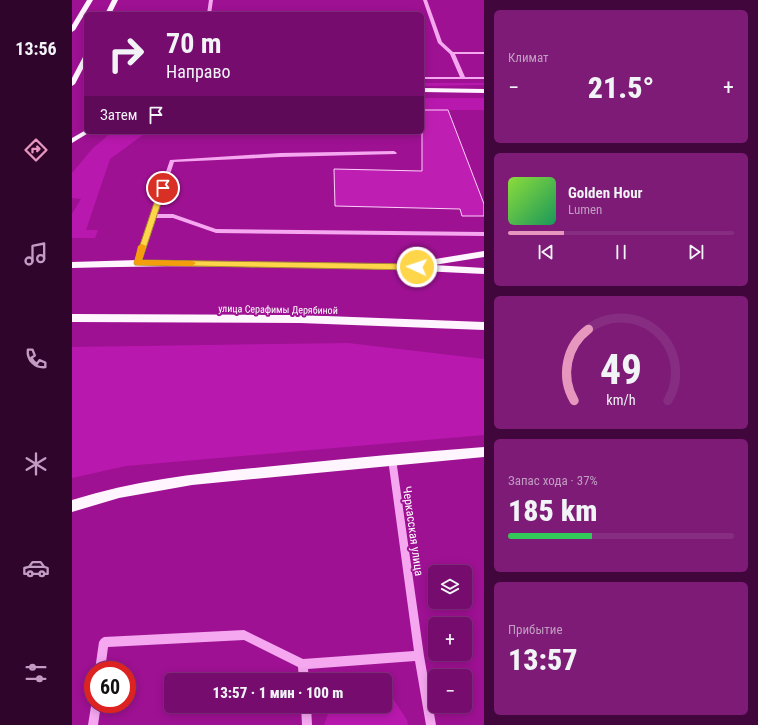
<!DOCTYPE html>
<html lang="ru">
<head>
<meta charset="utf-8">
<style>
  :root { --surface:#760d6e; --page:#7d1b76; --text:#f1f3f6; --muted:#c29cc2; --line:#872d81; --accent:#e797bd }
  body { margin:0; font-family:"Roboto Condensed",sans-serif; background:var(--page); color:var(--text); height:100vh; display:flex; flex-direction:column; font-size:15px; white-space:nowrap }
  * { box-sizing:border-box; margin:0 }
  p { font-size:13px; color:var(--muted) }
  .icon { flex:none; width:22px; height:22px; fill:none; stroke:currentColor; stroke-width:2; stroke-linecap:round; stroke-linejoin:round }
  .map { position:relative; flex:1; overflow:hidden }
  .panel { display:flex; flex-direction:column; gap:10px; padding:10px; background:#41073c; width:274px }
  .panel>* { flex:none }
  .banner { position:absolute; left:12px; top:12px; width:340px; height:122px; border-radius:6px; box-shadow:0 2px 10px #0003,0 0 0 1px var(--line); background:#760d6e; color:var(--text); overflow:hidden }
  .fabs { position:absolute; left:356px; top:565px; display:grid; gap:8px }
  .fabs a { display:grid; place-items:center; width:44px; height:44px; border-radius:6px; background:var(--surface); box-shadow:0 2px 10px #0003,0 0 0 1px var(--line); font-size:20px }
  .speed { position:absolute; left:12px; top:661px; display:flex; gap:8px; font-size:20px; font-weight:700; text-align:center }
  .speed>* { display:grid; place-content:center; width:52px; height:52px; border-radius:50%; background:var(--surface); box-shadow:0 2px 10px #0003,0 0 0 1px var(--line); line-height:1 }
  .speed .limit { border:6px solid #d22; background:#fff; color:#111 }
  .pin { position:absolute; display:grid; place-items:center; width:34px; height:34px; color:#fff; margin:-17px; border:2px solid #fff; border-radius:50%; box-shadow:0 1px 4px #0007 }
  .me { position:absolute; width:44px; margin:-22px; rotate:273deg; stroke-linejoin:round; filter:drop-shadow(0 0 3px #0008) }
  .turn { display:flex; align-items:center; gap:14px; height:84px; padding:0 16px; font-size:18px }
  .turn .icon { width:52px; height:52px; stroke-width:2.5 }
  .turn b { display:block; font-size:28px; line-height:34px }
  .then { display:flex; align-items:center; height:38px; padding:0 16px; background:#0003; gap:8px; font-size:15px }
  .big { font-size:30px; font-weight:800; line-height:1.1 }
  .panel .card { flex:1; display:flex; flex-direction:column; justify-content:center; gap:6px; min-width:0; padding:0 14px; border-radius:6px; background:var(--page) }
  .panel .dial { align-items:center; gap:0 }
  .dial svg { height:104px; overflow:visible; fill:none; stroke:var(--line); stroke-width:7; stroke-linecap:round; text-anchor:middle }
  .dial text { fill:var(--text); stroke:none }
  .song { display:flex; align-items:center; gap:12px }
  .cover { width:48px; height:48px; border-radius:6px; background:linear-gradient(135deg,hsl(90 70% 55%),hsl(150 70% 35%)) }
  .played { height:4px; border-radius:2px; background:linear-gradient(90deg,var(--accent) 25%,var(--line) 25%) }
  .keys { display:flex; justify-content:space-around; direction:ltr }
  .heat { display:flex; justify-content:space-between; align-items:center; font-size:22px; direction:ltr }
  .charge { height:6px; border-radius:3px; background:linear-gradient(90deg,#34c759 37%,var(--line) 0) }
  .trip { position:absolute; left:92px; top:673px; width:228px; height:40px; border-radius:6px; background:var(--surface); box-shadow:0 2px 10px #0003,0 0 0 1px var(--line); font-weight:800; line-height:40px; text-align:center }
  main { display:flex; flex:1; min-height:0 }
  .menu { display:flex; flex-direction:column; width:72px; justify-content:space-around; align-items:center; background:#2f052c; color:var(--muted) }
  .menu .icon { width:28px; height:28px }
  .menu .selected { color:var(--accent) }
  .menu b { font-size:18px; color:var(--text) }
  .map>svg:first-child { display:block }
  .green { fill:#b918ae }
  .building { fill:#be1fb2; stroke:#fed0fb }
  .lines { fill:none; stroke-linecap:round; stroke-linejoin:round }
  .minor { fill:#f5a7f0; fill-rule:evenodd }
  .major { fill:#fff5fe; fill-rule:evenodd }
  .route { fill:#ffd54a; stroke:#a68a30 }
  .slow { fill:#f59e0b }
  .labels { text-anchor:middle; stroke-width:4; stroke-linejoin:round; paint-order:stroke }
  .street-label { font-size:10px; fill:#fff; stroke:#9e1193 }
  .near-street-label { font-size:12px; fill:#fff; stroke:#9e1193 }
</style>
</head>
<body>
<main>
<nav class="menu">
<b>13:56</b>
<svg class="icon selected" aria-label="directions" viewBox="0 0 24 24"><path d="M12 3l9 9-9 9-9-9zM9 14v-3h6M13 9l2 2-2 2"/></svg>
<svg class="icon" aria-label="music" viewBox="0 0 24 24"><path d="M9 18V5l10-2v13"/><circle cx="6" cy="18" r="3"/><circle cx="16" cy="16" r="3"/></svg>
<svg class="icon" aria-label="phone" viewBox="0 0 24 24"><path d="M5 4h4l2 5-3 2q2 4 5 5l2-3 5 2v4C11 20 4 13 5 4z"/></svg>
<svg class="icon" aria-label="climate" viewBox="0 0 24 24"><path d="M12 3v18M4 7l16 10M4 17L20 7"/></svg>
<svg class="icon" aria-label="car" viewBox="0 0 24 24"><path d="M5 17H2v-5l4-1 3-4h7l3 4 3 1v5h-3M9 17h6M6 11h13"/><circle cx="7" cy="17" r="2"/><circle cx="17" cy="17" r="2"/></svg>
<svg class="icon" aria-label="filters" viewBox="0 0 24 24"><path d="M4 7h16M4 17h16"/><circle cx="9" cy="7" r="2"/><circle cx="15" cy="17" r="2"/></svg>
</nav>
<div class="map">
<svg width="412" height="725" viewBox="0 0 412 725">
  <rect width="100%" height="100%" fill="#9e1193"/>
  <path class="green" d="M350,83H412V85L350,86Z
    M350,98H412V110H350Z
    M40,132H75L38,159L14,230H26L23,238H0V214L9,199L0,198V173L21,148Z
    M276,343L412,359V435L54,466L0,478V347Z
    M313,694H318L335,720L336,725H252L259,706H313Z"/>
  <path class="building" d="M350,110H376L412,204V216H390L388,209L263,206L262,169L350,171Z"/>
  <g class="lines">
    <path class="minor" d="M137,0H141L139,14H135Z
      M351,0H355L370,42L381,52H412V54H383L393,77H412V79H350V77H388L378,54L366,43Z
      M322,151L325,153L324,154L208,157L102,162L85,214H101L144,229L412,232V236L144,233L101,218H84L69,263L66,265L63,263L98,160L208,153Z
      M320,455L323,456L324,459L352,656L364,725H354L343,661L236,669L237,680H227L226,667L172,640L36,647L33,670H23L27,642L29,639L32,637L172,630L231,659L342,651L316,459L317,456Z
      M20,700L21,704H29L26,725H16Z
      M229,706H239L240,725H230Z"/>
    <path class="major" d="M15,0H21L3,30L0,32V25Z
      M40,0H46L39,14H33Z
      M14,55V63L3,84L0,86V78L11,57Z
      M350,88L412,89V93L350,92Z
      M14,130V132H18L0,143V138Z
      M412,251V257L362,265L412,268V274C275,267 137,264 0,268V262L66,260L347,265L348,262L351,261Z
      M0,314L228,315L412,322V330L228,323L0,322Z
      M412,447V457L120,485L47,498L0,512V500C69,478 140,472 212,465C279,458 345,452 412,447Z"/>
  </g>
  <path class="route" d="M91,186L94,188L70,260L345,264L349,267L345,270L63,265L62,263L87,188Z"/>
  <path class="slow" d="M70,244L74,246L70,260L120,261L124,263L120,266L63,265L62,263L66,246Z"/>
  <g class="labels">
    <g class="street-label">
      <text transform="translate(206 309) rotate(1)" y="4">улица Серафимы Дерябиной</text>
    </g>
    <g class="near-street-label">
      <text transform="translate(341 531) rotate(82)" y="4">Черкасская улица</text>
    </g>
  </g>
</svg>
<div class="fabs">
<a><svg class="icon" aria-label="layers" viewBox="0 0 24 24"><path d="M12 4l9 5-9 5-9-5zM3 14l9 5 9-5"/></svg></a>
<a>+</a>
<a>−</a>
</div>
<div class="speed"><div class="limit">60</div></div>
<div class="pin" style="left:91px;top:188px;background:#d93025"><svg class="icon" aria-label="arrive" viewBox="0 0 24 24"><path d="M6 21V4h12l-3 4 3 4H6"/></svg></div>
<svg class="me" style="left:345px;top:267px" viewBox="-20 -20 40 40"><circle r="17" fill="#ffd54a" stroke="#fff" stroke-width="3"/><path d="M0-11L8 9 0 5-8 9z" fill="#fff"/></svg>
<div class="trip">13:57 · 1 мин · 100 m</div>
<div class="banner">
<div class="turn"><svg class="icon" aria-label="right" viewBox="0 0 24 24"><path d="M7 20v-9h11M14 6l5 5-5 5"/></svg><div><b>70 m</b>Направо</div></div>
<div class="then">Затем<svg class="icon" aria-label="arrive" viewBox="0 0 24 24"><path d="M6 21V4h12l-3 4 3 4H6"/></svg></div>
</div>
</div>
<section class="panel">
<div class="card"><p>Климат</p>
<div class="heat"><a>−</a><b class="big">21.5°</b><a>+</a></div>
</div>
<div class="card">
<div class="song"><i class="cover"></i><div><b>Golden Hour</b><p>Lumen</p></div></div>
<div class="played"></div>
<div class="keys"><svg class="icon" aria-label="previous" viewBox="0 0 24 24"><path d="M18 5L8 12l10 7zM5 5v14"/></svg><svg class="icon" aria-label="pause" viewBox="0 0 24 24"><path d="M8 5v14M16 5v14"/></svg><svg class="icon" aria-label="next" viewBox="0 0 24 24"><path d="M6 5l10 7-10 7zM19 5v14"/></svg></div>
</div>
<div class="card dial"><svg viewBox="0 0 100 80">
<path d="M14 69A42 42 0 1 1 86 69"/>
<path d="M14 69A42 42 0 0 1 25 14" stroke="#e797bd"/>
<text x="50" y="56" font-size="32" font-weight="700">49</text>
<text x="50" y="72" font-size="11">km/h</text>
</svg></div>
<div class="card"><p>Запас хода · 37%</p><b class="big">185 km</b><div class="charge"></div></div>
<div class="card"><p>Прибытие</p><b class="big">13:57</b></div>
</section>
</main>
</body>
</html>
